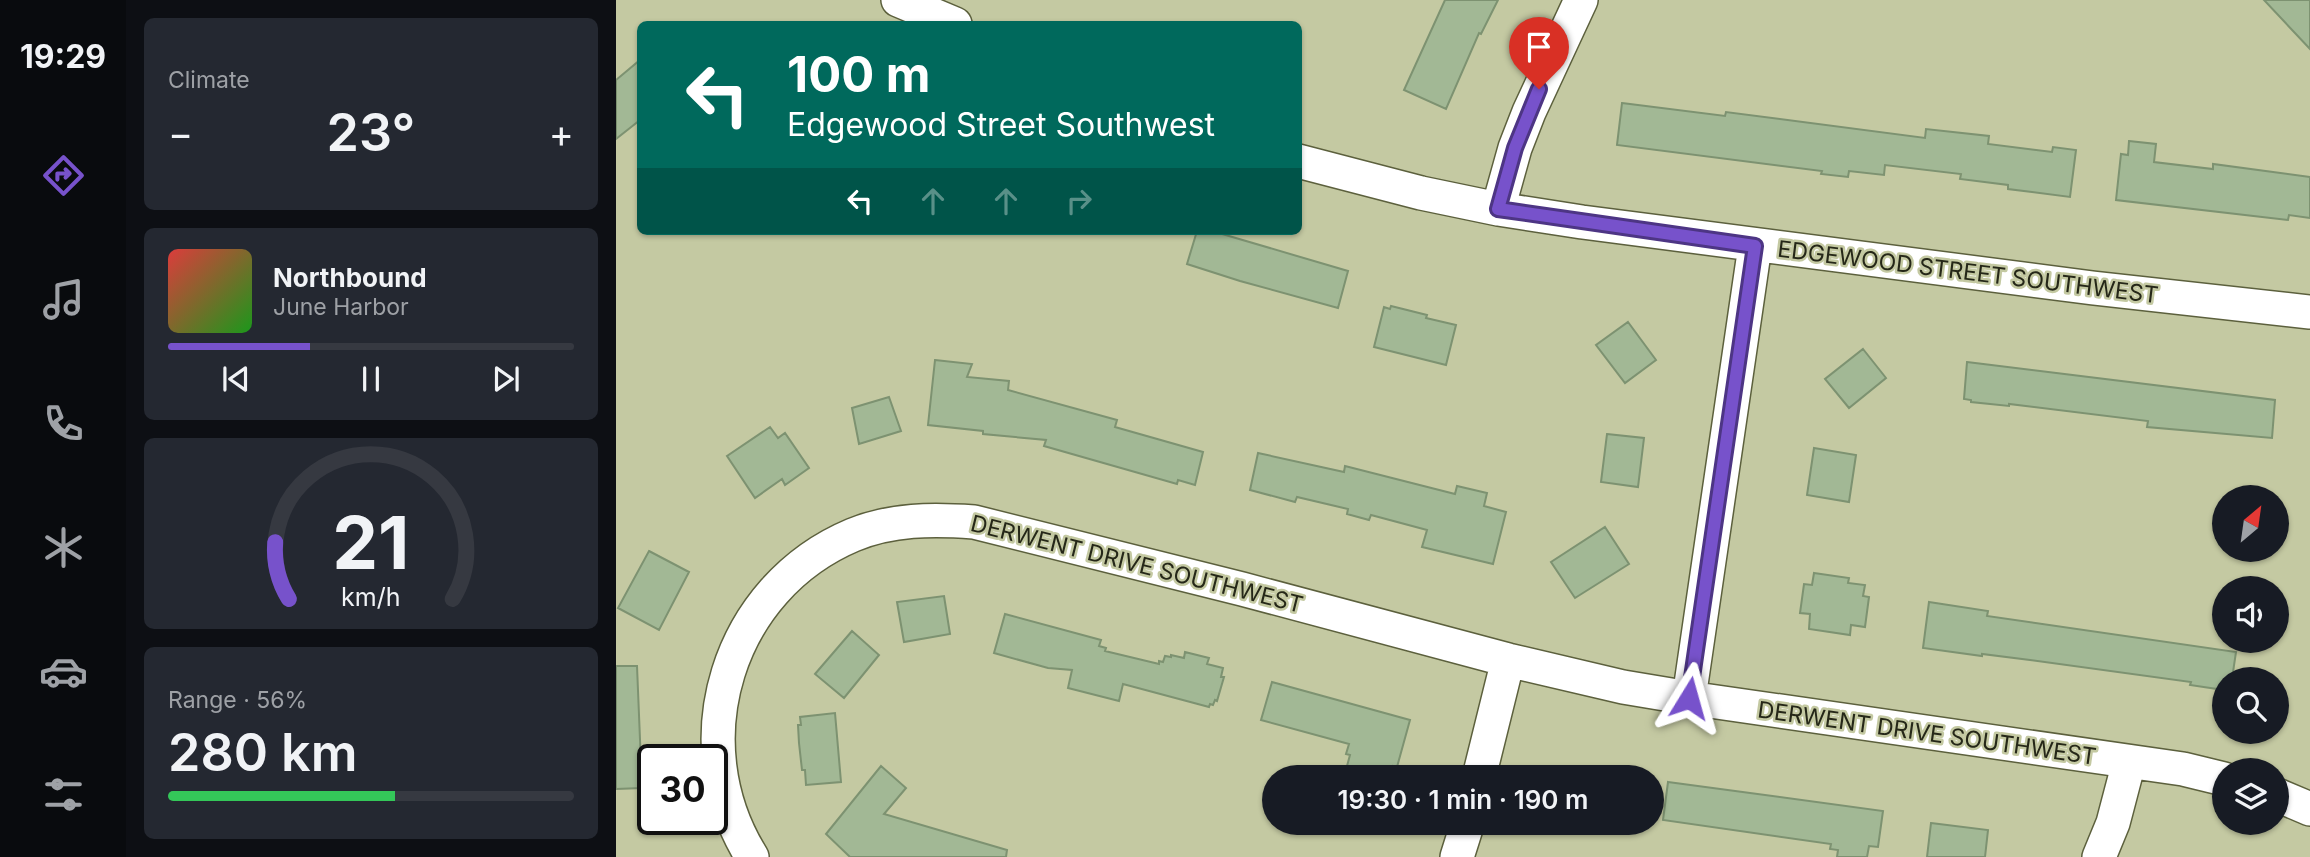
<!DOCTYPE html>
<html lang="en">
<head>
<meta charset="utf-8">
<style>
  :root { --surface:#171b24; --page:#242831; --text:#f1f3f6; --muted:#9ea1a6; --line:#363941; --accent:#7752cb }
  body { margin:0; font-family:Inter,sans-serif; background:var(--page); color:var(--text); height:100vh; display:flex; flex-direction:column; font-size:26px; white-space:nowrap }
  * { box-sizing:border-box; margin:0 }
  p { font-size:23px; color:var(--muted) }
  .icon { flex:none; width:38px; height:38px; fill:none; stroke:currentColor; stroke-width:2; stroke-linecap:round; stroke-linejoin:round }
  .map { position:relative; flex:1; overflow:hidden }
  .side { display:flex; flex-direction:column; gap:18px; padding:18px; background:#0d0f14; width:490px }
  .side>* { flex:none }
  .banner { position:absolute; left:21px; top:21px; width:665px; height:214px; border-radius:10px; box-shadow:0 2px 5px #0004; background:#00695c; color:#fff; overflow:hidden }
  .needle { width:46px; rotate:29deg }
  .controls { position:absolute; left:1596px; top:485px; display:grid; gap:14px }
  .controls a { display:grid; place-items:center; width:77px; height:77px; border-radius:50%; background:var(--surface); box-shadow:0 2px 5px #0004; font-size:35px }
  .speed { position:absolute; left:21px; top:744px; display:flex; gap:14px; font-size:35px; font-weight:700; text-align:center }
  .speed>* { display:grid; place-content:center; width:91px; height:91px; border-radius:50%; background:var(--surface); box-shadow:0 2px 5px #0004; line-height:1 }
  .speed .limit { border:4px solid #111; border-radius:10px; background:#fff; color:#111 }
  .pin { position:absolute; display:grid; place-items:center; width:60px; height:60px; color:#fff; margin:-72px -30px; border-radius:50% 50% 50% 0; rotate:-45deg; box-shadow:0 0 7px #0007 }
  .pin .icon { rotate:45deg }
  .me { position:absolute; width:77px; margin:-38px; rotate:8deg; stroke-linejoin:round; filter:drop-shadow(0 0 5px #0008) }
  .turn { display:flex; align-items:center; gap:24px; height:147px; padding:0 35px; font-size:32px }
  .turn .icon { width:91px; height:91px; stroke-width:2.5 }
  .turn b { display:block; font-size:49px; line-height:60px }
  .lanes { display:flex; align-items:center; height:66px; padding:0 35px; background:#0003; justify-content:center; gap:35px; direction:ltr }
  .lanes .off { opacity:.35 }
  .big { font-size:52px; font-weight:600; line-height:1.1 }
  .side .widget { flex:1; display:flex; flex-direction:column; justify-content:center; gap:10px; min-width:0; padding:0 24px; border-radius:10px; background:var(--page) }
  .side .dial { align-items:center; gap:0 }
  .dial svg { height:182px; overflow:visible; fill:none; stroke:var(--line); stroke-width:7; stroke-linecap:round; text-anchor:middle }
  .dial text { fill:var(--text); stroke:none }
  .song { display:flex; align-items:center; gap:21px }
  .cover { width:84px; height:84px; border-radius:10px; background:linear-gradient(135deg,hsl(0 70% 55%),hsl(120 70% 35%)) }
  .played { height:7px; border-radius:4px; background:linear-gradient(90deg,var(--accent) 35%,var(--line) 35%) }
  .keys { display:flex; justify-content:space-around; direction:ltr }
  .heat { display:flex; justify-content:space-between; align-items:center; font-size:38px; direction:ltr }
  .charge { height:10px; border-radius:5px; background:linear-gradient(90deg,#34c759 56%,var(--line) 0) }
  .trip { position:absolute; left:646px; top:765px; width:402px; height:70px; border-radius:35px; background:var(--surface); box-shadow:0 2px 5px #0004; font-weight:600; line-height:70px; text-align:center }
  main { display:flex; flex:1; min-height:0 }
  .menu { display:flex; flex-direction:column; width:126px; justify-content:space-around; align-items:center; background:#090b0e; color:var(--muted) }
  .menu .icon { width:49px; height:49px }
  .menu .on { color:var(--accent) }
  .menu b { font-size:32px; color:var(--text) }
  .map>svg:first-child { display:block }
  .building { fill:#a2b895; stroke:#7d9271; stroke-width:2 }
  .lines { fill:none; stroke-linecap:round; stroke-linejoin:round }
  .minor-casing { stroke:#5c603d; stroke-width:36 }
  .minor { stroke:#fff; stroke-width:33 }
  .route-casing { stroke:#4d3584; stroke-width:18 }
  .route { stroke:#7752cb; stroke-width:12 }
  .labels { text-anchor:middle; stroke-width:5; stroke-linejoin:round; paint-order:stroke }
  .street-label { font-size:23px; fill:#252718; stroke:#c4c9a2 }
</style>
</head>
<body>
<main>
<nav class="menu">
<b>19:29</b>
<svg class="icon on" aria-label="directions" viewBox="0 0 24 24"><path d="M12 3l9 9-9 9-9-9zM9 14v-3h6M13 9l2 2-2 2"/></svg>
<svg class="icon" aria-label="music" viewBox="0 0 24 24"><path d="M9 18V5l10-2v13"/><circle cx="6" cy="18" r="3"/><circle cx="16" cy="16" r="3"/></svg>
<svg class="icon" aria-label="phone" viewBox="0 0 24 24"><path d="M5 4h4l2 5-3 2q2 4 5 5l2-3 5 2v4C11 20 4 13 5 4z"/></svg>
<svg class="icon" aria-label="climate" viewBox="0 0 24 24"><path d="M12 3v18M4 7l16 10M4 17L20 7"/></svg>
<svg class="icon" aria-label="car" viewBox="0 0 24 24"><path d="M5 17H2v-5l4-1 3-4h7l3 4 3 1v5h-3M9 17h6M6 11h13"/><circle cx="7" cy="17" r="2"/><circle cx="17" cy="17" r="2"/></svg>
<svg class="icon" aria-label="filters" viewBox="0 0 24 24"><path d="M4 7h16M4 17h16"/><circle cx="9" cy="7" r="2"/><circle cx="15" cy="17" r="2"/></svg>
</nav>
<section class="side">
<div class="widget"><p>Climate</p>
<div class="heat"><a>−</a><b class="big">23°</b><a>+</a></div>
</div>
<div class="widget">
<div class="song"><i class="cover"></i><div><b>Northbound</b><p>June Harbor</p></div></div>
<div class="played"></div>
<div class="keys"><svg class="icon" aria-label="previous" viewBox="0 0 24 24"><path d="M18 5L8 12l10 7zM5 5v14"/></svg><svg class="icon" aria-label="pause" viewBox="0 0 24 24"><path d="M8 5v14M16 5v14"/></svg><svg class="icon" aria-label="next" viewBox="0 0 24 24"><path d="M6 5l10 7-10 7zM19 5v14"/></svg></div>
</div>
<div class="widget dial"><svg viewBox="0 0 100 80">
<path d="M14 69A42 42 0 1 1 86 69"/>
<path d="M14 69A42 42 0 0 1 8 44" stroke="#7752cb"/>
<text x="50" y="56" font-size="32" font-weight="700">21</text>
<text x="50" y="72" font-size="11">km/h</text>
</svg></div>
<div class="widget"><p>Range · 56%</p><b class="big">280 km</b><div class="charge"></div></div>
</section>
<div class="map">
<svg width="1694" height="857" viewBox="0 0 1694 857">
  <rect width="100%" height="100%" fill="#c4c9a2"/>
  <path class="building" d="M829,0H882L865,34L863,33L830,109L788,90Z
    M1648,0H1694V49Z
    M24,60V120L0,139V80Z
    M1006,103L1109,116L1110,112L1309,138L1310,129L1373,136L1372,144L1436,152L1437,147L1460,150L1454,197L1392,189V185L1344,179L1345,174L1269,165L1268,175L1233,171L1232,177L1205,174L1206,171L1001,145Z
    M1513,141L1540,144L1538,162L1597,169V164L1694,177V218L1673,215L1672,220L1500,200L1505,154L1512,155Z
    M581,231H596L732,271L722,308L624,281L571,264Z
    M775,306L811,315L810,318L840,325L830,365L758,347L768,307L774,309Z
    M1012,322L1040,360L1009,383L980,345Z
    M1247,349L1270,378L1233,408L1209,379Z
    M319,360L356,364L351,377L393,381L392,390L501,420L499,427L587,452L579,485L562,480L561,484L428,446L430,440L367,434V431L312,425Z
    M1351,362L1659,400L1656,438L1531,427L1532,421L1393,404V406L1355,402V400L1348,399Z
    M273,397L285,431L243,444L236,408Z
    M154,427L162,438L169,433L193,468L169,485L166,479L139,498L111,456Z
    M991,434L1028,438L1022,487L985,482Z
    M1198,448L1240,455L1233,502L1191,495Z
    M642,453L728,472L729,466L839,494L841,486L871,493L868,506L890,512L877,564L806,547L811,530L755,515L753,520L731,514L732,509L681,497L679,502L634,490Z
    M989,527L1013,564L959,598L935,562Z
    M33,551L73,572L43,630L2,608Z
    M1198,573L1233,578L1232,583L1249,585L1247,596L1253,597L1249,627L1235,625L1234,635L1193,629L1194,614L1184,613L1188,584L1196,585Z
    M328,596L334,634L288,642L281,602Z
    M1313,602L1372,611L1371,616L1620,652L1616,679H1608V690L1574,685L1575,682L1414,660L1366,654V656L1307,648Z
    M389,614L485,640L483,646L490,648L489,651L543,664V661L547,662L549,656L555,657V655L568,658L569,652L593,658L591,664L607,668L605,677H608L601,701L599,700L597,705L594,704L593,707L507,684L503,701L452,688L456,670L432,668L378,653Z
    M236,631L263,655L228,698L199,674Z
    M0,666H21L26,788L0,789Z
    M656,682L794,720L781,767L777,766L774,777H728L734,755L730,754L733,744L645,720Z
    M219,713L225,782L190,785L189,770H186L183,743L182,725H185L184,717Z
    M265,766L290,788L268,814L391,850L390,857H234L210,834Z
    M1052,782L1267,811L1262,847L1253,846L1251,857H1221L1222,850L1214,849L1215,844L1047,820Z
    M1315,823L1372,830L1369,857H1311Z"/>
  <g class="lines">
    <g class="minor-casing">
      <path id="minor" d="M282,0L339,24
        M682,161L805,193L882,209L966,222L1477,288L1694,312
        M882,209L899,148L913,112L965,0
        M892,660L1007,687L1073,698L1567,769L1608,779
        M1073,698L1139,246
        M1661,795L1694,809
        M136,857C64,742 111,588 237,535C276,519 316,519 358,522L626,589L892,660L863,777
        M841,857L852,822
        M1483,857L1497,823L1513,762"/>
    </g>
    <use href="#minor" class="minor"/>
  </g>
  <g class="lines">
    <g class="route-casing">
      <path id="route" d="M923,89L899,148L882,209L1139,246L1073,698"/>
    </g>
    <use href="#route" class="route"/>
  </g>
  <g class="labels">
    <g class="street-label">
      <text transform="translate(1352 272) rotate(7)" y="8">EDGEWOOD STREET SOUTHWEST</text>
      <text transform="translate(521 564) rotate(14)" y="8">DERWENT DRIVE SOUTHWEST</text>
      <text transform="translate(1311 733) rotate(8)" y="8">DERWENT DRIVE SOUTHWEST</text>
    </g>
  </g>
</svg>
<div class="controls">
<a><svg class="needle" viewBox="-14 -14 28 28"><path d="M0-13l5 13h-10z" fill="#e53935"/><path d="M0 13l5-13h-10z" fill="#9ea1a6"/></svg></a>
<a><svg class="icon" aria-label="sound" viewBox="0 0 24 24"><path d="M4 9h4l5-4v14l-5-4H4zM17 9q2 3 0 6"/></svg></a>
<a><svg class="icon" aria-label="search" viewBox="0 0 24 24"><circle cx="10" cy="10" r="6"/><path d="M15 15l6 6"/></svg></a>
<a><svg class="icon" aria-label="layers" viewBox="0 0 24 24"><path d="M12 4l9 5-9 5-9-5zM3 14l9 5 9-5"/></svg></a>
</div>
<div class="speed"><div class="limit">30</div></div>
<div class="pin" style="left:923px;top:89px;background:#d93025"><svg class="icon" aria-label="arrive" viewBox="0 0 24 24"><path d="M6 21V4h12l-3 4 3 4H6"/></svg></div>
<svg class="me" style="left:1073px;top:698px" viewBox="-20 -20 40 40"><path d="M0-17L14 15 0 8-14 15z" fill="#7752cb" stroke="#fff" stroke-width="4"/></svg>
<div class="trip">19:30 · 1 min · 190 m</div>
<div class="banner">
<div class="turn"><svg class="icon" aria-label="left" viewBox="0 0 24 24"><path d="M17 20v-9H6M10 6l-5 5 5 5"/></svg><div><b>100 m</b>Edgewood Street Southwest</div></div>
<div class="lanes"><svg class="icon" aria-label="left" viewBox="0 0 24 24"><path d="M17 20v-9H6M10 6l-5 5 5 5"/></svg><svg class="icon off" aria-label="ahead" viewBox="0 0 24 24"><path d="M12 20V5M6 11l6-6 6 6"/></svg><svg class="icon off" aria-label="ahead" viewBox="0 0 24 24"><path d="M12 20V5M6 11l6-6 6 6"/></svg><svg class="icon off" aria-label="right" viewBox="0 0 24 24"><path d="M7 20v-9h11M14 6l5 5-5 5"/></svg></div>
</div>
</div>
</main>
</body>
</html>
